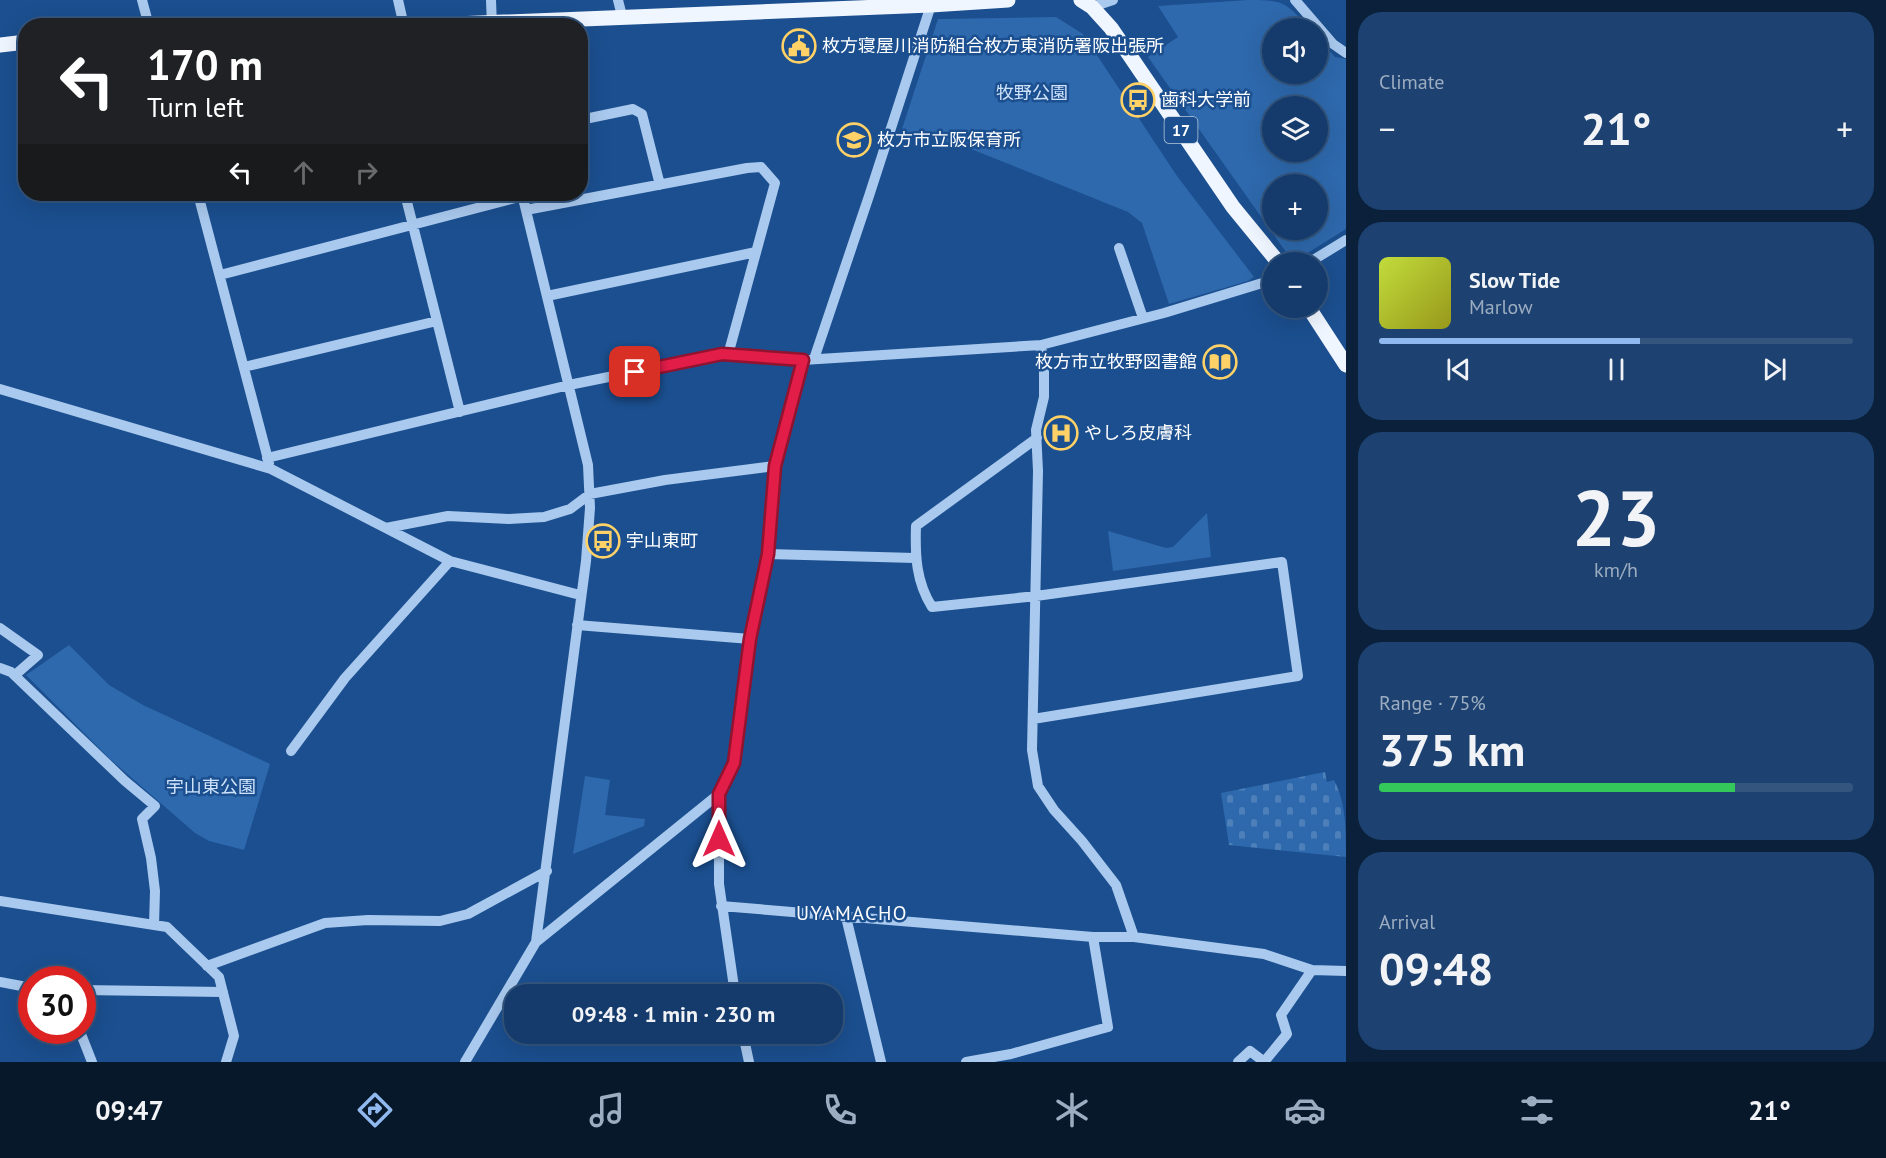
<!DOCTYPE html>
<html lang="en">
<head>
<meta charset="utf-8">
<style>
  :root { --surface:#143b6b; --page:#1d4271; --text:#f1f3f6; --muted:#9dadc1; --line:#33557e; --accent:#90b9f0 }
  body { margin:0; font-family:"PT Sans","Noto Sans JP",sans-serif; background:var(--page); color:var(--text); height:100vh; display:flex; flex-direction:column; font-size:22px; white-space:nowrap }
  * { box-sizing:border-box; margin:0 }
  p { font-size:20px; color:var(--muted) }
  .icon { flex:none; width:33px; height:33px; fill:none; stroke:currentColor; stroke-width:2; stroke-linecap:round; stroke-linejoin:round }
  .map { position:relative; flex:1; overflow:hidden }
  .sheet { display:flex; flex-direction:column; gap:12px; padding:12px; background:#0b203b; width:540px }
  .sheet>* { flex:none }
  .guide { position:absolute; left:18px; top:18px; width:570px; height:183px; border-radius:24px; box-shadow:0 6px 24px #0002,0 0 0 2px var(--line); background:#202124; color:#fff; overflow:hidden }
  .tools { position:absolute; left:1262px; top:18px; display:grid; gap:12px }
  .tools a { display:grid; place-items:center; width:66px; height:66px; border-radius:50%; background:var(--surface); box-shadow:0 6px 24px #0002,0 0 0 2px var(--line); font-size:30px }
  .speed { position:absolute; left:18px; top:966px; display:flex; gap:12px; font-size:30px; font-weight:700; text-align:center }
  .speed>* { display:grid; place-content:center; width:78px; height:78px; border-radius:50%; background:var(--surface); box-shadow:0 6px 24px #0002,0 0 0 2px var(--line); line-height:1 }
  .speed .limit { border:9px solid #d22; background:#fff; color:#111 }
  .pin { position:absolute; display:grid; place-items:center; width:51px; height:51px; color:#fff; margin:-26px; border-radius:12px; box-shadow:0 3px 9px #0006 }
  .me { position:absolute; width:66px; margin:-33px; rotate:0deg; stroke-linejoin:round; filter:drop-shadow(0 0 4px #0008) }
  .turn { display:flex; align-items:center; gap:21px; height:126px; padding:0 30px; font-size:27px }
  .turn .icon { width:78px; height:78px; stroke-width:2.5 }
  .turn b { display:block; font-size:42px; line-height:51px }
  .lanes { display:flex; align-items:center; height:57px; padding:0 30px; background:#0003; justify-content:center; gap:30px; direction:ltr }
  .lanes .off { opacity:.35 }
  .big { font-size:45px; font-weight:600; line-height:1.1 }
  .sheet .tile { flex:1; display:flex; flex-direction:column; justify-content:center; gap:9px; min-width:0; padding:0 21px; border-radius:24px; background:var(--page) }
  .sheet .dial { align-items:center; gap:0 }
  .dial b { font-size:78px; line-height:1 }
  .song { display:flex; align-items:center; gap:18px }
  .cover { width:72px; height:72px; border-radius:9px; background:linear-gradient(135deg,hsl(70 70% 55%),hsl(60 70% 35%)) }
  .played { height:6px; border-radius:3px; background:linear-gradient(90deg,var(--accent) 55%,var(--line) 55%) }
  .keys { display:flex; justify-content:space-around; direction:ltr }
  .heat { display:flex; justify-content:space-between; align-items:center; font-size:33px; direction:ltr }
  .charge { height:9px; border-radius:4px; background:linear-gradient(90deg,#34c759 75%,var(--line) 0) }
  .trip { position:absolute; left:504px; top:984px; width:339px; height:60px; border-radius:24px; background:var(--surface); box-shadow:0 6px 24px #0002,0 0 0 2px var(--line); font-weight:600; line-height:60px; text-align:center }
  .tab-bar { display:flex; height:96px; justify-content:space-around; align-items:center; background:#08182b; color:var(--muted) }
  .tab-bar .icon { width:42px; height:42px }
  .tab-bar .active { color:var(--accent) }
  .tab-bar b { font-size:27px; color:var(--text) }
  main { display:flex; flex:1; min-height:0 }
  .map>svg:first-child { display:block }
  .cemetery { fill:url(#cemetery-stones) }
  .park { fill:#2e69ad; fill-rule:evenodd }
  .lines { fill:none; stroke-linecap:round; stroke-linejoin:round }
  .minor { stroke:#a9c9ee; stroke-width:10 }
  .major { stroke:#f0f6ff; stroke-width:15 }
  .route-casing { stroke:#92132f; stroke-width:15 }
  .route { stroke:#e11d48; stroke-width:10 }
  .labels { text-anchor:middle; stroke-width:5; stroke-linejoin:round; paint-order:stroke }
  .shield { fill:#1b4f8f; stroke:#bbcadd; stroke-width:1.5 }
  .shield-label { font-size:16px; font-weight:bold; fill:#fff }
  .poi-label { font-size:18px; fill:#fff; stroke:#1b4f8f; text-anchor:start }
  .park-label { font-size:18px; fill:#cfe3fa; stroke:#1b4f8f }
  .neighbourhood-label { font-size:20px; letter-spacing:1.5px; fill:#fff; stroke:#1b4f8f }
</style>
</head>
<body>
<main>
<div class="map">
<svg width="1346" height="1062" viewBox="0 0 1346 1062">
  <defs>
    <pattern id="cemetery-stones" width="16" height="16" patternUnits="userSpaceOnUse" patternTransform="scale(1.5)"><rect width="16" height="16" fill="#2e69ad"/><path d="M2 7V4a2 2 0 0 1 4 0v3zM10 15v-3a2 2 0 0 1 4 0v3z" fill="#4d80b9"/></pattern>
  </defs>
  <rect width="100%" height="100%" fill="#1b4f8f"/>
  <path class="cemetery" d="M1325,772L1327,782L1334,780C1346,803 1346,829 1346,857L1229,845L1221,793Z"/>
  <path class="park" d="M1248,0C1285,0 1285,2 1309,28H1272V74H1317V37L1335,57L1346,59V229L1293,262L1148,57L1178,37L1158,6ZM1272,106H1317V152H1272ZM1272,184H1317V230H1272Z
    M1056,17L1083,34L1177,176L1254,277L1248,281L1169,304L1142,223L1128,212L971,149L924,136L898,141L938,19Z
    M1207,513L1211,557L1113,571L1108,531L1166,548L1173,547Z
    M69,645L109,685L143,705L270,764L244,850L209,841L195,833L110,759L26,675Z
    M585,776L610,780L605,815L645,819L644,826L573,854Z"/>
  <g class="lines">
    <path class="minor" d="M142,0L149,26
      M398,0L404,26
      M491,0L492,26
      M618,0L622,16
      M1295,0L1333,44L1346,53
      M1092,7L1113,0
      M580,120L633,109L642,114L660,185
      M198,194L269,463
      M405,194L460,412
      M526,210L747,168L761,167L775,183L728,355
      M1119,248L1143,318
      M1310,262L1346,240
      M220,275L523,196
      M547,296L756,252
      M1041,345L1044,369V397L1036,430L1038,471L1032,750L1038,786L1054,810L1082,841L1116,885L1134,937
      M814,359L869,196L931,5
      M244,367L437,321
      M0,389L271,469L450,561L580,595
      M267,458L569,385L722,354L803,360L1041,345L1164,313L1272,280
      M386,528L448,516L509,519L544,517L570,509L590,494L665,480L775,466
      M768,554L915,558
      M577,625L750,639
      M0,628L38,655L15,675
      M0,668L11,672L125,781L155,806L142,819L151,858L155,891L154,925
      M1033,719L1298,676L1282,562L1036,596L932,607C916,582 915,555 916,526L1037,438
      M291,751L345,678L450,561
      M719,794V884L735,994
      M0,901L167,927L219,977L234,1036L226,1062
      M721,906L1093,937H1134L1264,954L1312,970L1346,971
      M846,917L881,1062
      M536,942L719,794L734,763L750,639L768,554L775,466L803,360
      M207,966L325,923L368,920L440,921L468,914L547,871
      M0,982L32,988
      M82,990L223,992
      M77,1030L81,1034L92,1062
      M743,1034L749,1062
      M465,1062L536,942L586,561L590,508L588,465L522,194
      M966,1062L1011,1054L1108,1027L1093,937
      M1238,1062L1250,1051L1263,1061
      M1264,1062L1287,1034L1281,1015L1312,970"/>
    <path class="major" d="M1081,0L1092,7L1111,28L1233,207L1278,262
      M405,26L931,5L1008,0
      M0,45L26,42
      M1309,308L1346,365"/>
  </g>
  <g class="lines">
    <g class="route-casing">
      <path id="route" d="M635,372L722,354L803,360L775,466L768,554L750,639L734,763L719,794V839"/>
    </g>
    <use href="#route" class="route"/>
  </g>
  <defs>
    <g id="civic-ring" transform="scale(1.725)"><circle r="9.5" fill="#1b4f8f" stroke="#ffd166" stroke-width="1.5"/><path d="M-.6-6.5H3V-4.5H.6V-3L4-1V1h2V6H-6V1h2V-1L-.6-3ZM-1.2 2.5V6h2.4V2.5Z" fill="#ffd166"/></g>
    <g id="bus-ring" transform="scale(1.725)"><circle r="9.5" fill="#1b4f8f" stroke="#ffd166" stroke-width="1.5"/><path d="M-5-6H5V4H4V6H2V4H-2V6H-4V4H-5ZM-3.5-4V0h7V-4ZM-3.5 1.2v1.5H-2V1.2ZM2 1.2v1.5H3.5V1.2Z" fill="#ffd166"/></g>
    <g id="school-ring" transform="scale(1.725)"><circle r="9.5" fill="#1b4f8f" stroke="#ffd166" stroke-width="1.5"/><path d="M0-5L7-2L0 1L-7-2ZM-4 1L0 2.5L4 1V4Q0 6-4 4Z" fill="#ffd166"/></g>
    <g id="library-ring" transform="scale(1.725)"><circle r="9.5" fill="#1b4f8f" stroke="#ffd166" stroke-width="1.5"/><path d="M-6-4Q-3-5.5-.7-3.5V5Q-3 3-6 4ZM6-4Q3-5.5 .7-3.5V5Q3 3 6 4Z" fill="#ffd166"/></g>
    <g id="hospital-ring" transform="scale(1.725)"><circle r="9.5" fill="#1b4f8f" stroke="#ffd166" stroke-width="1.5"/><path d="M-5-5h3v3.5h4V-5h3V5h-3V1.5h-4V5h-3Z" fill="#ffd166"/></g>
  </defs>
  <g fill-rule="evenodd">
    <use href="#civic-ring" x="799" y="46"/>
    <use href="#bus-ring" x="1138" y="100"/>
    <use href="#school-ring" x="854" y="140"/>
    <use href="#library-ring" x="1220" y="362"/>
    <use href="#hospital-ring" x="1061" y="433"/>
    <use href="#bus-ring" x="603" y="541"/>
  </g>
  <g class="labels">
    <rect class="shield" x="1164.5" y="117" width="33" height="26" rx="4.5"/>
    <g class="shield-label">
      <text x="1181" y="136">17</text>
    </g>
    <g class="poi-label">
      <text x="822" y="52">枚方寝屋川消防組合枚方東消防署阪出張所</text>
      <text x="1161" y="106">歯科大学前</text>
      <text x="877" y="146">枚方市立阪保育所</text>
      <text x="1197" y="368" text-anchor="end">枚方市立牧野図書館</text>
      <text x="1084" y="439">やしろ皮膚科</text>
      <text x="626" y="547">宇山東町</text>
    </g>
    <g class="park-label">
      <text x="1032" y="99">牧野公園</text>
      <text x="211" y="793">宇山東公園</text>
    </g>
    <g class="neighbourhood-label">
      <text x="852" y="920">UYAMACHO</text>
    </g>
  </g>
</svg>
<div class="tools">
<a><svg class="icon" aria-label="sound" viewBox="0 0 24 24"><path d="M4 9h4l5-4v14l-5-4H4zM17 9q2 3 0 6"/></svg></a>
<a><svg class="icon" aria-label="layers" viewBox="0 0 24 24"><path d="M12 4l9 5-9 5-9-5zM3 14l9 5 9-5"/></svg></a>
<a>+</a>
<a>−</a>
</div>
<div class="speed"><div class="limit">30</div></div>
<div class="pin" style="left:635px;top:372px;background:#d93025"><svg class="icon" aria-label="arrive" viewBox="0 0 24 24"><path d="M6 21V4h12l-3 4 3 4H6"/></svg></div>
<svg class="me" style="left:719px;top:839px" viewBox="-20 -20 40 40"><path d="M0-17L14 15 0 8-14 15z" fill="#e11d48" stroke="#fff" stroke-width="4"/></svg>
<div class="trip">09:48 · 1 min · 230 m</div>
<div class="guide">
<div class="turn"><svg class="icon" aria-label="left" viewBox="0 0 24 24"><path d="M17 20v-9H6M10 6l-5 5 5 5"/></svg><div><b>170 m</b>Turn left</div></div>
<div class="lanes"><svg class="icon" aria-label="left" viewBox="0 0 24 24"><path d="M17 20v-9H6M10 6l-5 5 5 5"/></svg><svg class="icon off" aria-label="ahead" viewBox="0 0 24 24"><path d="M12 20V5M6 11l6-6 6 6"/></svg><svg class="icon off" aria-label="right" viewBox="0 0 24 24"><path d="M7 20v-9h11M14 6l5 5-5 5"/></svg></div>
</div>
</div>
<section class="sheet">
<div class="tile"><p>Climate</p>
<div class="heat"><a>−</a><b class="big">21°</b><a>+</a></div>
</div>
<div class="tile">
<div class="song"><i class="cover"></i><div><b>Slow Tide</b><p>Marlow</p></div></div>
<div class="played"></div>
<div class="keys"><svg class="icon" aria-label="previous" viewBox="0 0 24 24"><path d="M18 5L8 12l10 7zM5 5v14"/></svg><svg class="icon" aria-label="pause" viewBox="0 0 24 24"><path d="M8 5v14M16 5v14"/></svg><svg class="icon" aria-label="next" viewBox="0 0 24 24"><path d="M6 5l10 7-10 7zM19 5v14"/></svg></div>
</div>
<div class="tile dial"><b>23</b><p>km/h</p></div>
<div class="tile"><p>Range · 75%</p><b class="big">375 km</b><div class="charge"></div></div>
<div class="tile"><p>Arrival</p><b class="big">09:48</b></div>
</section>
</main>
<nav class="tab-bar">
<b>09:47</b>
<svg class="icon active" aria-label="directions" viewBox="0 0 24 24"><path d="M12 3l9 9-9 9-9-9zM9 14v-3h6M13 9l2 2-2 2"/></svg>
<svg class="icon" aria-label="music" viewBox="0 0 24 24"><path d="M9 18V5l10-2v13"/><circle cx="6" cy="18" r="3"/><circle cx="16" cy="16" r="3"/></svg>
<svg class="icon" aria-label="phone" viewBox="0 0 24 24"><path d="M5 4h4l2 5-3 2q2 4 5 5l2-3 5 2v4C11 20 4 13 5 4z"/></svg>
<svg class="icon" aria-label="climate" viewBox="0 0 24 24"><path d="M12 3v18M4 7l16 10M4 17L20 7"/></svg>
<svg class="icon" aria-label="car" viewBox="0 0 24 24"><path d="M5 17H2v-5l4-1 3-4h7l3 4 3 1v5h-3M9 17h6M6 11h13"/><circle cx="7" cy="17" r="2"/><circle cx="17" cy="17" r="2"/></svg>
<svg class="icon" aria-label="filters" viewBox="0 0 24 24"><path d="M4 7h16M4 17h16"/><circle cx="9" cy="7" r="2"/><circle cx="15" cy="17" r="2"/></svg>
<b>21°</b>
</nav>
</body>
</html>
